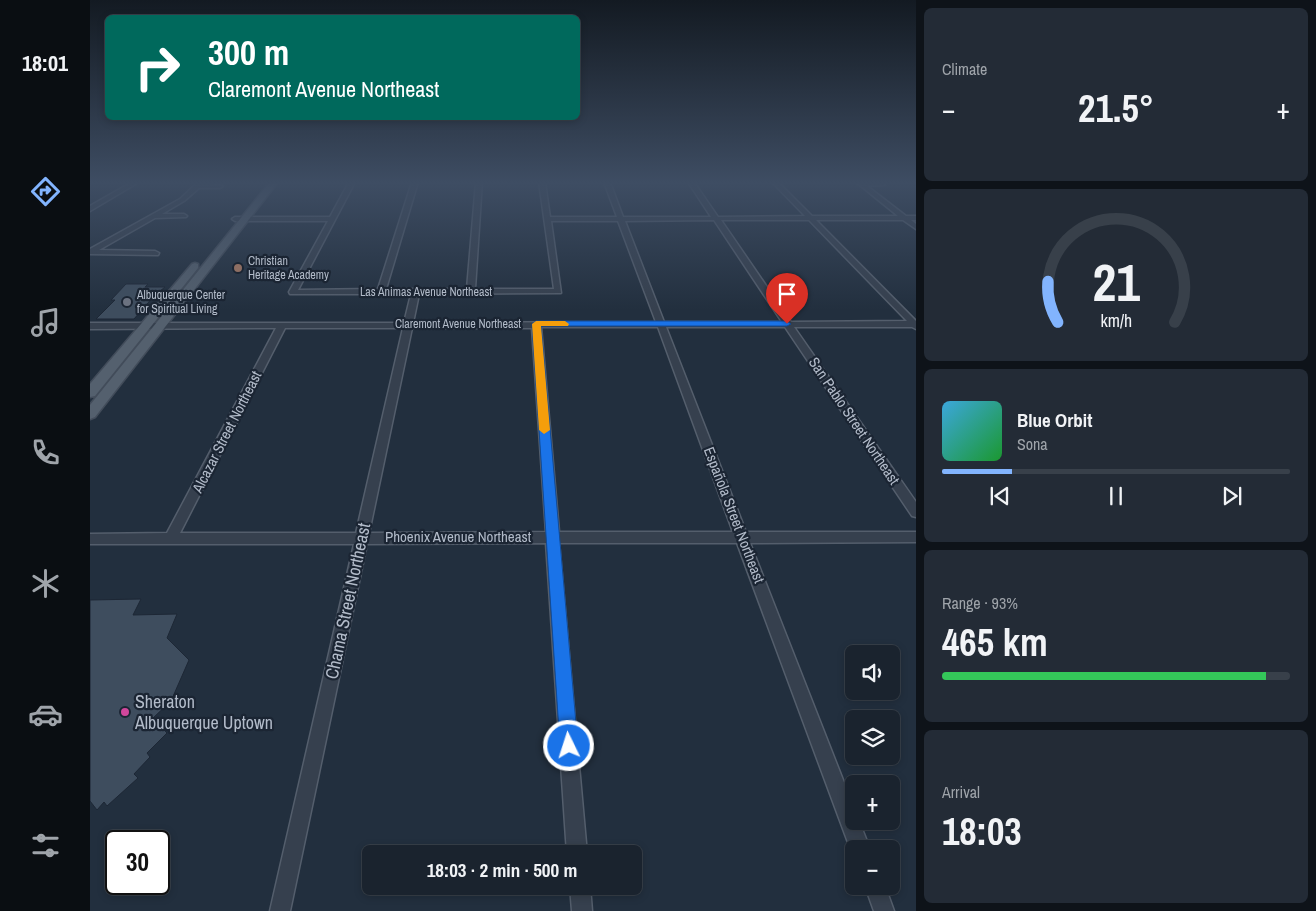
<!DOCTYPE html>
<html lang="en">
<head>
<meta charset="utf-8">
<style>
  :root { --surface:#1a232e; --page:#232b36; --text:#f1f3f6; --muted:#9fa4aa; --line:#38404a; --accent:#82b4fe }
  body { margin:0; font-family:"Archivo Narrow",sans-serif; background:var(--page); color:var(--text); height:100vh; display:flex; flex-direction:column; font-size:19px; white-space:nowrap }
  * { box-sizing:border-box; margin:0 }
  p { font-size:16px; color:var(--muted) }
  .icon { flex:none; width:28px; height:28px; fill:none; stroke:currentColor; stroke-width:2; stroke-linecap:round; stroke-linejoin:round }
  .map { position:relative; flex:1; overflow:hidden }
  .panel { display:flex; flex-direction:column; gap:8px; padding:8px; background:#0e1319; width:400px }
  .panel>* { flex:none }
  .guide { position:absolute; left:15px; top:15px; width:475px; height:105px; border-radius:8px; box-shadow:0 2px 8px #0003,0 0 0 1px var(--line); background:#00695c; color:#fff; overflow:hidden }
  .buttons { position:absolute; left:755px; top:645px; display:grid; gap:10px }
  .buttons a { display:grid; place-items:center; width:55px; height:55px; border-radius:8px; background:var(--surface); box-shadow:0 2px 8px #0003,0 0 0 1px var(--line); font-size:25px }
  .speed { position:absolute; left:15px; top:830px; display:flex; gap:10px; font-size:25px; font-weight:700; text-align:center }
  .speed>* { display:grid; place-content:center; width:65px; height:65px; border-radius:50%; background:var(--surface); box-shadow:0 2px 8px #0003,0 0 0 1px var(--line); line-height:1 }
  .speed .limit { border:2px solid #111; border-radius:8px; background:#fff; color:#111 }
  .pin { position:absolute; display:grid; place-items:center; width:42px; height:42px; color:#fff; margin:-51px -21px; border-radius:50% 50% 50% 0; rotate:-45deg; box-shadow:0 0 5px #0007 }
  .pin .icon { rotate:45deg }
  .me { position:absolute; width:55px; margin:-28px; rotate:356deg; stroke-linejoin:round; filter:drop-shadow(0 0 4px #0008) }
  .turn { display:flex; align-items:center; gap:18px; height:105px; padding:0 20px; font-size:22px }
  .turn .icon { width:65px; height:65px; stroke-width:2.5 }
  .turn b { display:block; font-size:35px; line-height:42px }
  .big { font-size:38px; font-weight:700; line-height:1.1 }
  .panel .widget { flex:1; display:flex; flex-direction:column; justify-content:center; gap:8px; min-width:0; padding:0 18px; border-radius:8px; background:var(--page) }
  .panel .dial { align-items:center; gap:0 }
  .dial svg { height:130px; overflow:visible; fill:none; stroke:var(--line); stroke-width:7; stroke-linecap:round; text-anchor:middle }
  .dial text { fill:var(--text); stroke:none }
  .song { display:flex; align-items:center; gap:15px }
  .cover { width:60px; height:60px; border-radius:8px; background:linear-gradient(135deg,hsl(200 70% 55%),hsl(130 70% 35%)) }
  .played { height:5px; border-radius:2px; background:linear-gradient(90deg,var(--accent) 20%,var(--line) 20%) }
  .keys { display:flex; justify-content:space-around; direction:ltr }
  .heat { display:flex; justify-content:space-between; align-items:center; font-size:28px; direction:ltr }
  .charge { height:8px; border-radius:4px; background:linear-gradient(90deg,#34c759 93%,var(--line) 0) }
  .trip { position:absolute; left:272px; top:845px; width:280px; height:50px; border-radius:8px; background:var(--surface); box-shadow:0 2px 8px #0003,0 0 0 1px var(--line); font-weight:700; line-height:50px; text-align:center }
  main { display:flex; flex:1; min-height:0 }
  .dock { display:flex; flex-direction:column; width:90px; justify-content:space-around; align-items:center; background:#0a0e12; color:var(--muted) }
  .dock .icon { width:35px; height:35px }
  .dock .active { color:var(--accent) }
  .dock b { font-size:22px; color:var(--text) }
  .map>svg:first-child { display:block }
  .building { fill:#3e4d5e; stroke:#1d2735 }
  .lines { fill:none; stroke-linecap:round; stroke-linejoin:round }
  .minor-casing { stroke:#545e6c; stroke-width:3 }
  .major-casing { stroke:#424c5a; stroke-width:3 }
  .minor { fill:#36404e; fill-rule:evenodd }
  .major { fill:#54606e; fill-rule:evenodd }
  .route { fill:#1a73e8; stroke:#114b97 }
  .slow { fill:#f59e0b }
  .education-dot { fill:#8d6e63; stroke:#1b2533; stroke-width:2 }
  .worship-dot { fill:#6b7280; stroke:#1b2533; stroke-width:2 }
  .hotel-dot { fill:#d1479c; stroke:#1b2533; stroke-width:2 }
  .labels { text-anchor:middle; stroke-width:4.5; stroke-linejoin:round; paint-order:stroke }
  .far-poi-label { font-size:12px; fill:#b2bbc9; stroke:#1b2533; text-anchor:start }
  .far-street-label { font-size:12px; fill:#b2bbc9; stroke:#1b2533 }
  .street-label { font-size:15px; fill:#b2bbc9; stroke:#1b2533 }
  .near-street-label { font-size:18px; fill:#b2bbc9; stroke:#1b2533 }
  .near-poi-label { font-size:18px; fill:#b2bbc9; stroke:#1b2533; text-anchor:start }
</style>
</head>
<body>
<main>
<nav class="dock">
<b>18:01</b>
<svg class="icon active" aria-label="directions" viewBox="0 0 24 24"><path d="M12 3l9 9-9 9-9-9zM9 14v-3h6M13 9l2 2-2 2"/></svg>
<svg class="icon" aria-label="music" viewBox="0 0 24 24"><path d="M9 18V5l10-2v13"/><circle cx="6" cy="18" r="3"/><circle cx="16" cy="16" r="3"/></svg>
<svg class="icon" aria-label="phone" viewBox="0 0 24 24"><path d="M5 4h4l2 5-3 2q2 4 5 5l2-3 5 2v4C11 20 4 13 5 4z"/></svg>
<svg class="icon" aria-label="climate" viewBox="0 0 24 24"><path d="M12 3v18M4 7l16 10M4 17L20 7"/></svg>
<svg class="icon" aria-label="car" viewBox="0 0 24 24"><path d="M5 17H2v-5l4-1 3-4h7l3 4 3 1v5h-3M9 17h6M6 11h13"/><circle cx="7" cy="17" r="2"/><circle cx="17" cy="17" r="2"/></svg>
<svg class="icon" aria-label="filters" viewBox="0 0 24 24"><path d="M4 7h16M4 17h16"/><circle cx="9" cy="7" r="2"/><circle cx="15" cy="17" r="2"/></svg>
</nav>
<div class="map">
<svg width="826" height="911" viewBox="0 0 826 911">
  <rect width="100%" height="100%" fill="#222f3e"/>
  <path class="building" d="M36,284H58L55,287H75L64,296L44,319H6L25,300H21Z
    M51,599L43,615L87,614L77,638L99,660L81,701L63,718L77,733L57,753L60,757L44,774L48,778L17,806L14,802L7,810L0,801V600Z"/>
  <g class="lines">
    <g class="minor-casing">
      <path id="minor" d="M42,182H49L0,211V206Z
        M108,182L133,186L130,188H109L94,201L72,214H94L97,216L96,217L65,218L9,250L65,251L69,253L68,255L0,254V249L90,199Z
        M259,182H265L208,290L288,289L322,182H328L296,289H377L386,182H392L385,289H464L449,182H455L460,217H527L514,182H520L533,217H621L598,182H604L628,217L715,216L682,182H688L722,216H808L766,182H793L795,185L777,186L816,216H826V220H821L826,224V229L813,220H726L826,321V329L822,327H704L826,502V517L822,516L695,327H576L656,532H826V542L660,543L764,808V821H769L780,849H764L763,856L647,543H469L497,854H477L456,543L277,544L200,911H180L264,544H0V534L77,533L186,328L0,329V323H314L321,294H200L199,292L238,221H145L142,219L145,217H240ZM624,220L692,322H574L535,221ZM631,220H719L817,321L701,322ZM461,221H528L566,322L323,323L329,294L471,293ZM451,327H568L643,532H469ZM195,328H313L266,533H90ZM322,328H442L456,532L279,533Z
        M480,886H500L502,911H482Z
        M775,886H795L804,911H784Z"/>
    </g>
    <g class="major-casing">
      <path id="major" d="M180,182H188L5,417L0,419V405Z
        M105,263L108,264V268L5,396L0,397V384L102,264Z"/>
    </g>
    <use href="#minor" class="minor"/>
    <use href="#major" class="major"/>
  </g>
  <linearGradient id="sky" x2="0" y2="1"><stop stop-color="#131a22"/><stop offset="0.59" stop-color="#3e4d63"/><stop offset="1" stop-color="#3e4d63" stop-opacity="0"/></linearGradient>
  <rect width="826" height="310" fill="url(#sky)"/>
  <path class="route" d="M446,321H697L701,324L697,326H451L488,746L485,752L479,755L473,752L470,746L442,324Z"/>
  <path class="slow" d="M475,321L479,324L478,326H451L460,430L454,434L449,430L442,324L446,321Z"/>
  <circle class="education-dot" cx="148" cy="268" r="5"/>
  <circle class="worship-dot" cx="37" cy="302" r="5"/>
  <circle class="hotel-dot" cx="35" cy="712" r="5"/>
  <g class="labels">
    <g class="far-poi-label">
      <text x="158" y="265">Christian<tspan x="158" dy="14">Heritage Academy</tspan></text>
      <text x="47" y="299">Albuquerque Center<tspan x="47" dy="14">for Spiritual Living</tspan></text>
    </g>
    <g class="far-street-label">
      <text x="336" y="296">Las Animas Avenue Northeast</text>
      <text x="368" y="328">Claremont Avenue Northeast</text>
    </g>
    <g class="street-label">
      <text transform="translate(764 421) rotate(56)" y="5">San Pablo Street Northeast</text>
      <text transform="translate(137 432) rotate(-63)" y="5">Alcazar Street Northeast</text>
      <text transform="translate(644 515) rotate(69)" y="5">Española Street Northeast</text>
      <text x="368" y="542">Phoenix Avenue Northeast</text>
    </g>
    <g class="near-street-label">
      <text transform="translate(258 601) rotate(-78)" y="6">Chama Street Northeast</text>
    </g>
    <g class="near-poi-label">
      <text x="45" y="708">Sheraton<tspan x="45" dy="21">Albuquerque Uptown</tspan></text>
    </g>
  </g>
</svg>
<div class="buttons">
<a><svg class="icon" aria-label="sound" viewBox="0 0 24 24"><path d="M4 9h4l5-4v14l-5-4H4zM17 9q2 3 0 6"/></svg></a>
<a><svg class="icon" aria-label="layers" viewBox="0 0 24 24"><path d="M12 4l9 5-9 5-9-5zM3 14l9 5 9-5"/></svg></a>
<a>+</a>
<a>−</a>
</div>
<div class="speed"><div class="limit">30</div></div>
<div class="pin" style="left:697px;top:324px;background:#d93025"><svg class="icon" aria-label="arrive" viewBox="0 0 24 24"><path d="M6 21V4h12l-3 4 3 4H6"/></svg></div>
<svg class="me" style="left:479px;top:746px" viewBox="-20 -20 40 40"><circle r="17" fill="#1a73e8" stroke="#fff" stroke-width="3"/><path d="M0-11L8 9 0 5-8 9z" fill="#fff"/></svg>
<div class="trip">18:03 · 2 min · 500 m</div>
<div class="guide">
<div class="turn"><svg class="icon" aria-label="right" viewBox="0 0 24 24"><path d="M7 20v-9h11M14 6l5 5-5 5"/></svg><div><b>300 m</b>Claremont Avenue Northeast</div></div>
</div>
</div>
<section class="panel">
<div class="widget"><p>Climate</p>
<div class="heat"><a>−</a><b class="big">21.5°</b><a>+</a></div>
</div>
<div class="widget dial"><svg viewBox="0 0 100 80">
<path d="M14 69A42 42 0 1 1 86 69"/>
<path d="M14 69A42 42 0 0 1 8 44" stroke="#82b4fe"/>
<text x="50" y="56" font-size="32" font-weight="700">21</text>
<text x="50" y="72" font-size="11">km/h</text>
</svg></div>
<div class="widget">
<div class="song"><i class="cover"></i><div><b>Blue Orbit</b><p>Sona</p></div></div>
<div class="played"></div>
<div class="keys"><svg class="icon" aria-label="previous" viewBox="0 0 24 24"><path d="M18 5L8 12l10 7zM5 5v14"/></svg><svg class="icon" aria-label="pause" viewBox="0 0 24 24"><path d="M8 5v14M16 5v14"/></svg><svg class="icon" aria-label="next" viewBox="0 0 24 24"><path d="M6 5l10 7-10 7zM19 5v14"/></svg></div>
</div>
<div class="widget"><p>Range · 93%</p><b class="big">465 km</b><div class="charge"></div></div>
<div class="widget"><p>Arrival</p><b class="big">18:03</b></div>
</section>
</main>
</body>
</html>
